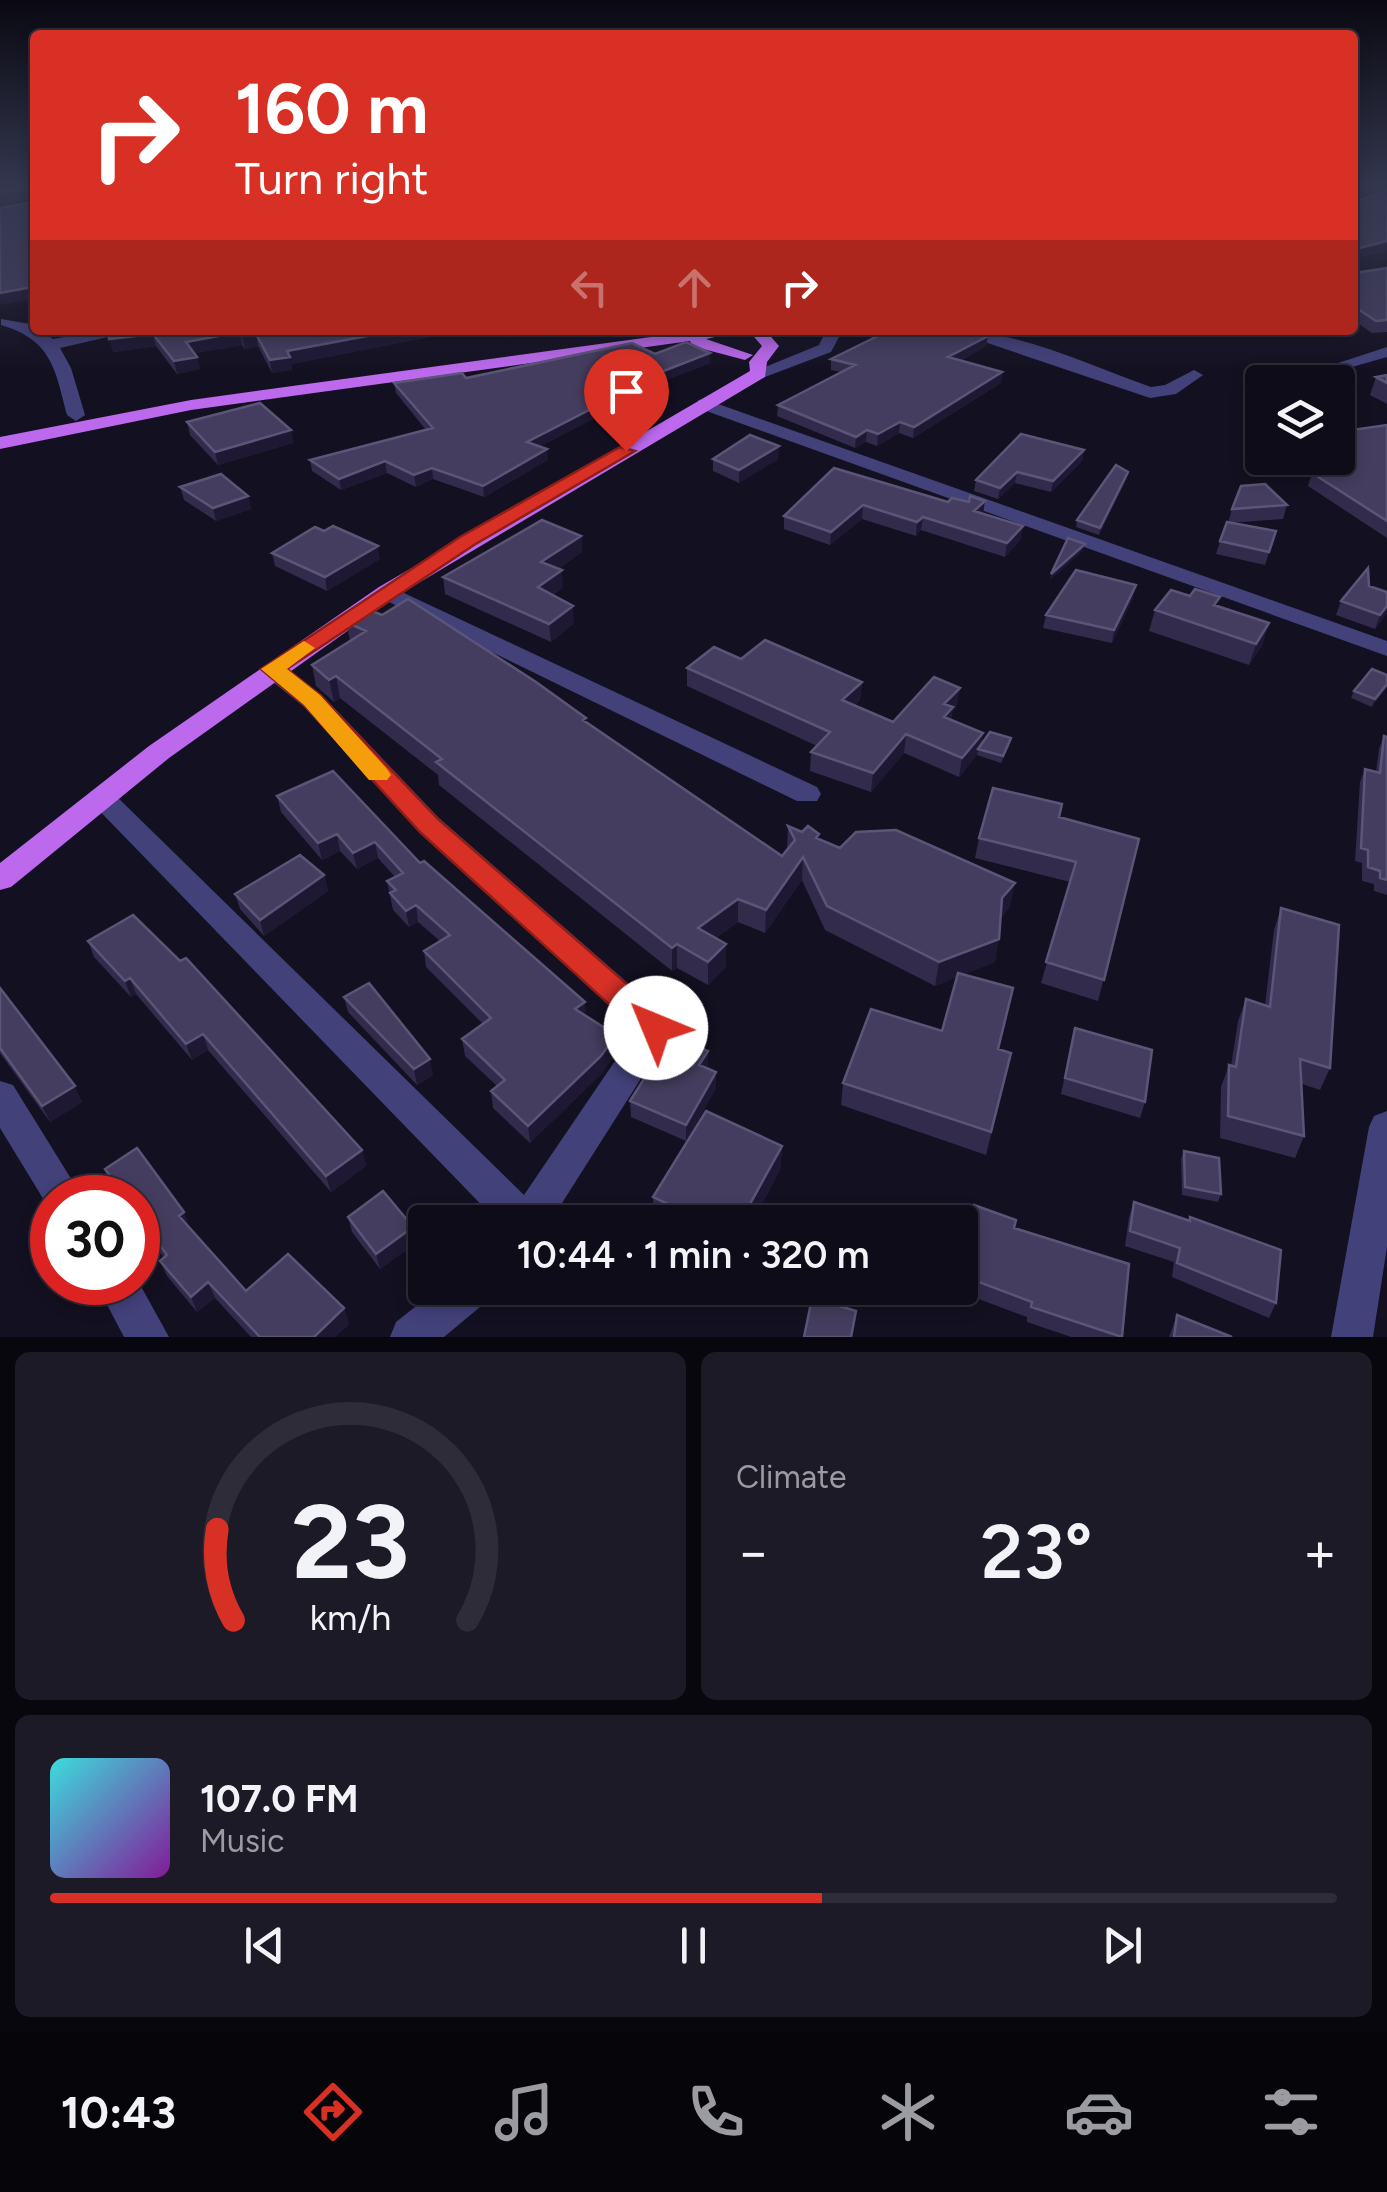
<!DOCTYPE html>
<html lang="en">
<head>
<meta charset="utf-8">
<style>
  :root { --surface:#0e0c19; --page:#1c1a26; --text:#f1f3f6; --muted:#9b9ba2; --line:#2e2c38; --accent:#d93025 }
  body { margin:0; font-family:Figtree,sans-serif; background:var(--page); color:var(--text); height:100vh; display:flex; flex-direction:column; font-size:38px; white-space:nowrap }
  * { box-sizing:border-box; margin:0 }
  p { font-size:32px; color:var(--muted) }
  .icon { flex:none; width:55px; height:55px; fill:none; stroke:currentColor; stroke-width:2; stroke-linecap:round; stroke-linejoin:round }
  .map { position:relative; height:1337px; overflow:hidden }
  .side { display:flex; flex-direction:column; gap:15px; padding:15px; background:#08070e; flex:1 }
  .side>* { flex:none }
  .hud { position:absolute; left:30px; top:30px; width:1328px; height:305px; border-radius:10px; box-shadow:0 5px 15px #0003,0 0 0 2px var(--line); background:#d93025; color:#fff; overflow:hidden }
  .tools { position:absolute; left:1245px; top:365px; display:grid; gap:20px }
  .tools a { display:grid; place-items:center; width:110px; height:110px; border-radius:10px; background:var(--surface); box-shadow:0 5px 15px #0003,0 0 0 2px var(--line); font-size:50px }
  .speed { position:absolute; left:30px; top:1175px; display:flex; gap:20px; font-size:50px; font-weight:700; text-align:center }
  .speed>* { display:grid; place-content:center; width:130px; height:130px; border-radius:50%; background:var(--surface); box-shadow:0 5px 15px #0003,0 0 0 2px var(--line); line-height:1 }
  .speed .limit { border:15px solid #d22; background:#fff; color:#111 }
  .pin { position:absolute; display:grid; place-items:center; width:85px; height:85px; color:#fff; margin:-102px -42px; border-radius:50% 50% 50% 0; rotate:-45deg; box-shadow:0 0 10px #0007 }
  .pin .icon { rotate:45deg }
  .me { position:absolute; width:110px; margin:-55px; rotate:315deg; stroke-linejoin:round; filter:drop-shadow(0 0 8px #0008) }
  .turn { display:flex; align-items:center; gap:35px; height:210px; padding:0 40px; font-size:45px }
  .turn .icon { width:130px; height:130px; stroke-width:2.5 }
  .turn b { display:block; font-size:70px; line-height:85px }
  .lanes { display:flex; align-items:center; height:95px; padding:0 40px; background:#0003; justify-content:center; gap:50px; direction:ltr }
  .lanes .off { opacity:.35 }
  .big { font-size:75px; font-weight:600; line-height:1.1 }
  .side .widget { flex:1; display:flex; flex-direction:column; justify-content:center; gap:15px; min-width:0; padding:0 35px; border-radius:15px; background:var(--page) }
  .side .dial { align-items:center; gap:0 }
  .dial svg { height:260px; overflow:visible; fill:none; stroke:var(--line); stroke-width:7; stroke-linecap:round; text-anchor:middle }
  .dial text { fill:var(--text); stroke:none }
  .song { display:flex; align-items:center; gap:30px }
  .cover { width:120px; height:120px; border-radius:15px; background:linear-gradient(135deg,hsl(180 70% 55%),hsl(290 70% 35%)) }
  .played { height:10px; border-radius:5px; background:linear-gradient(90deg,var(--accent) 60%,var(--line) 60%) }
  .keys { display:flex; justify-content:space-around; direction:ltr }
  .heat { display:flex; justify-content:space-between; align-items:center; font-size:55px; direction:ltr }
  .side .tiles { flex:1; display:grid; gap:15px; grid-template-columns:1fr 1fr }
  .widget:last-child { grid-column:span 2 }
  .trip { position:absolute; left:408px; top:1205px; width:570px; height:100px; border-radius:10px; background:var(--surface); box-shadow:0 5px 15px #0003,0 0 0 2px var(--line); font-weight:600; line-height:100px; text-align:center }
  .menu { display:flex; height:160px; justify-content:space-around; align-items:center; background:#06050a; color:var(--muted) }
  .menu .icon { width:70px; height:70px }
  .menu .on { color:var(--accent) }
  .menu b { font-size:45px; color:var(--text) }
  .map>svg:first-child { display:block }
  .lines { fill:none; stroke-linecap:round; stroke-linejoin:round }
  .minor { fill:#43417a; fill-rule:evenodd }
  .major { fill:#bc69ed; fill-rule:evenodd }
  .wall { fill:#322b4c }
  .shaded-wall { fill:#1e1833 }
  .building { fill:#443d5f; stroke:#5b5577; stroke-width:2.5 }
  .route { fill:#d93025; stroke:#8d1f18; stroke-width:2.5 }
  .slow { fill:#f59e0b }
</style>
</head>
<body>
<div class="map">
<svg width="1387" height="1337" viewBox="0 0 1387 1337">
  <rect width="100%" height="100%" fill="#131021"/>
  <g class="lines">
    <path class="minor" d="M1,319L30,324L53,339L103,330H138L60,348L71,368L85,415L76,421L67,415C55,369 52,340 1,325Z
      M818,330H834L839,337L831,352L765,377L750,373L819,345L823,337Z
      M949,330C1018,330 1086,364 1151,387L1165,385L1194,370L1203,375L1176,394L1150,398Z
      M1387,347V357L1338,371L1329,366Z
      M704,399L1387,641V656L698,408V400Z
      M387,585L817,787L821,794L817,801H797L379,597L375,592L379,587Z
      M272,661L321,694L439,818L668,1018L673,1028L550,1222H498L87,798L91,791H111L524,1195L636,1030L419,832L303,706L263,674L259,669Z
      M0,1081L13,1085L83,1198H52L50,1210L0,1128Z
      M1387,1111V1247L1373,1337H1331L1369,1127L1374,1116Z
      M138,1281L169,1337H124L95,1282Z
      M439,1288H492L486,1302L444,1337H390L396,1322Z"/>
    <path class="major" d="M702,330H746L706,339L753,355L745,360L692,346L690,341L191,410L0,449V437L191,400Z
      M748,330H765L779,346L767,362L765,377L395,597L169,758L11,887L0,890V863L149,746L379,587L750,371L749,362L762,346Z"/>
  </g>
  <path class="wall" d="M1352,184H1387V251L1378,193L1352,188Z
    M1352,265L1354,273L1387,268V332L1372,333L1352,319Z
    M108,330H465L291,364L292,370L272,373L258,346L245,349L242,345L195,353L200,369L177,374L156,346L113,352Z
    M945,333L988,336L986,346L960,361L1002,372L1001,383L913,438L899,433L877,446L866,442L855,448L777,416L778,405L841,372L831,370V359Z
    M710,353V363L633,393L641,407L610,420L599,416L540,446L548,460L484,497L433,479L416,487L387,473L341,490L312,471L310,460L426,430L396,393L394,383L466,378L655,354Z
    M1387,375V404L1370,395L1376,377Z
    M187,422L291,430L293,443L218,465L190,435Z
    M1387,425V538L1308,486L1312,473L1332,469L1313,458H1338Z
    M1084,450L1082,461L1051,492L1015,483L998,499L974,491L976,480Z
    M713,459H778L739,483L713,471Z
    M834,468L983,514L1021,539L1005,557L921,530L916,536L862,519L830,545L784,529V516Z
    M1127,478L1099,535L1076,527L1077,520Z
    M180,487L248,496L251,509L216,521L184,500Z
    M1287,505L1283,519L1228,523L1232,509Z
    M1276,531L1265,565L1216,554L1220,541Z
    M581,536L582,552L558,569L563,587L553,595L574,623L551,642L445,594L443,577Z
    M272,553L380,559L327,591L275,566Z
    M1136,585L1133,598L1112,643L1043,628L1046,615Z
    M1369,586L1387,613L1375,629L1336,615L1341,601Z
    M1218,606L1263,644L1249,665L1149,631L1155,610Z
    M346,622L586,722L782,856L787,850L788,826L840,848L1010,906L1001,918L995,962L964,974L999,1049L1006,1075L986,1155L841,1105L843,1083L942,1031L957,977L935,986L825,930L802,880L765,933L738,922L716,938L726,944V967L708,985L677,968L672,971L439,785L438,775L340,698L334,702L316,686L312,665L350,641Z
    M741,659L862,682L860,700L855,705L893,722L957,706L952,712L951,720L981,744L1011,738L1009,746L1001,763L977,755L959,777L904,753L871,792L810,771L811,752L817,746L687,686V668Z
    M1387,675L1372,707L1351,698L1354,691Z
    M1384,736L1387,737V895L1374,891V884L1362,881V863L1355,861L1360,782L1365,769L1376,772L1379,749Z
    M277,796L420,863L586,1016L617,1051L602,1073L530,1143L493,1108L491,1091L497,1086L465,1056L462,1039L483,1024L426,967L424,951L440,941L418,922L409,927L393,910L387,881L395,877L378,858L357,869L340,851L322,860L281,812Z
    M1059,817L1139,839L1098,1001L1041,983L1070,882L975,858L979,838Z
    M324,875L328,891L264,936L240,909L235,894Z
    M1281,908L1330,1068L1320,1090L1302,1084L1304,1136L1295,1158L1220,1138L1221,1087L1229,1065L1231,1066L1238,1021L1246,999L1265,1005L1274,930Z
    M88,941L362,1150L366,1166L331,1192L208,1050L192,1060L136,994L131,997L94,957Z
    M0,989L82,1102L50,1122L0,1053Z
    M344,997L433,1075L417,1085L348,1012Z
    M1075,1028L1145,1102L1140,1118L1061,1094Z
    M708,1067L716,1072V1088L686,1141L631,1117L630,1101Z
    M782,1146L780,1170L752,1222H658L654,1220L653,1197Z
    M1184,1151L1221,1194L1218,1202L1182,1195L1181,1159Z
    M105,1169L190,1228L246,1291L344,1308L349,1324L335,1337H251L215,1298L197,1312L167,1276L160,1261L164,1258L138,1221V1198H121L112,1185Z
    M1134,1202L1188,1220L1190,1217L1276,1303L1269,1318L1172,1277L1174,1262L1125,1246L1129,1217Z
    M348,1217L413,1227L416,1243L380,1269L352,1232Z
    M1014,1228L1122,1337H1071L1027,1322V1317L952,1289L953,1288H960V1257Z
    M1177,1315L1232,1337H1169Z"/>
  <path class="shaded-wall" d="M24,188L27,199L0,204V193Z
    M1387,241V251L1352,260V250Z
    M32,287L35,299L0,305V293Z
    M50,330H71L51,334Z
    M399,330H465L291,364L292,370L272,373L270,360L287,351Z
    M240,332L242,345L189,354L186,342Z
    M153,334L156,346L113,352L109,339Z
    M256,334L258,346L245,349L242,336Z
    M988,336L986,346L947,368L948,357Z
    M710,353V363L620,398V388Z
    M197,357L200,369L177,374L174,361Z
    M1002,372L1001,383L913,438L914,427Z
    M641,396V407L610,420V410Z
    M599,405V416L528,453L527,442Z
    M900,422L899,433L877,446L878,434Z
    M291,430L293,443L218,465L215,452Z
    M867,430L866,442L855,448L856,437Z
    M779,446L778,459L739,483V470Z
    M547,449L548,460L484,497L483,486Z
    M1084,450L1082,461L1051,492L1053,481Z
    M385,461L387,473L341,490L339,479Z
    M432,468L433,479L416,487L414,475Z
    M1017,472L1015,483L998,499L1000,488Z
    M1128,472L1127,478L1099,535L1100,528Z
    M248,496L251,509L216,521L213,508Z
    M985,501L983,515L974,511Z
    M863,505L862,519L830,545L831,532Z
    M923,517L921,530L916,536L917,522Z
    M1023,526L1021,539L1005,557L1007,543Z
    M581,536L582,552L543,579L541,562Z
    M1085,544L1083,551L1049,581L1051,574Z
    M378,546L380,559L327,591L325,577Z
    M562,570L563,587L539,604L538,587Z
    M1136,585L1133,598L1112,643L1114,630Z
    M573,606L574,623L551,642L549,624Z
    M1387,606V613L1375,629L1380,615Z
    M1269,623L1263,644L1249,665L1256,644Z
    M336,676L340,698L334,702L329,680Z
    M862,682L860,700L840,718L842,700Z
    M1387,684V688L1372,707L1375,699Z
    M960,688L957,706L952,712L950,726L942,736L944,704Z
    M983,733L981,749H978L977,755L959,777L962,758Z
    M906,734L904,753L871,792L873,773Z
    M337,834L340,851L322,860L318,843Z
    M375,842L378,858L357,869L353,853Z
    M803,857L802,880L765,933L766,910Z
    M324,875L328,891L264,936L260,920Z
    M1015,883L1010,906L998,921L1002,898Z
    M738,899V922L698,952V928Z
    M416,905L418,922L409,927L406,911Z
    M999,939L995,962L935,986L939,962Z
    M677,944V968L672,971V948Z
    M726,944V967L708,985V962Z
    M130,978L136,994L131,997L125,981Z
    M585,1002L586,1019L575,1009Z
    M203,1034L208,1050L192,1060L186,1044Z
    M616,1035L617,1051L602,1073L530,1143L528,1126Z
    M708,1051V1067L699,1081V1065Z
    M430,1059L433,1075L417,1085L414,1069Z
    M716,1072V1088L686,1141V1125Z
    M75,1086L82,1102L50,1122L42,1106Z
    M782,1146L780,1170L752,1222H740Z
    M362,1150L366,1166L331,1192L326,1176Z
    M184,1212L190,1228L179,1216Z
    M413,1227L416,1243L380,1269L376,1254Z
    M208,1282L215,1298L197,1312L191,1297Z
    M344,1308L349,1324L335,1337H314Z"/>
  <path class="building" d="M0,184H17L24,188L0,193Z
    M1387,190V241L1352,250V203Z
    M35,197V300L32,287L0,293V208L33,202Z
    M1352,265L1354,273L1387,268V320L1376,321L1352,305Z
    M35,301V315L30,312Z
    M108,330H399L287,351L290,357L270,360L256,334L242,336L240,332L186,342L197,357L174,361L153,334L109,339Z
    M890,330H937L945,333L951,330H968L988,336L948,357L1002,372L914,427L900,422L878,434L867,430L856,437L778,405L855,365L831,359Z
    M686,342L710,353L620,388L641,396L610,410L599,405L527,442L547,449L483,486L432,468L414,475L385,461L339,479L310,460L433,428L394,383L462,373L466,378L632,343L655,354Z
    M1387,375V383L1376,377Z
    M260,403L291,430L215,452L187,422Z
    M1387,425V521L1312,473L1350,466L1337,458L1338,432Z
    M1021,434L1084,450L1053,481L1017,472L1000,488L976,480Z
    M750,435L779,446L739,470L713,459Z
    M1116,465L1128,472L1100,528L1077,520Z
    M834,468L948,502L952,498L969,502L970,496L985,501L974,511L1023,526L1007,543L923,517L917,522L863,505L831,532L784,516Z
    M221,474L248,496L213,508L180,487Z
    M1265,484L1287,505L1232,509L1241,486Z
    M542,520L581,536L541,562L562,570L538,587L573,606L549,624L443,577Z
    M1227,522L1276,531L1269,552L1220,541Z
    M333,526L378,546L325,577L272,553L315,527L324,531Z
    M1068,538L1085,544L1051,574Z
    M1368,568L1369,586L1387,592V606L1380,615L1341,601Z
    M1076,570L1136,585L1114,630L1046,615Z
    M1195,589L1220,597L1214,605L1269,623L1256,644L1155,610L1171,590L1190,596Z
    M408,599L536,682L586,718L583,720L782,856L795,840L788,826L802,832L808,826L819,834L816,838L840,848L856,832L896,830L1015,883L1002,898L999,939L939,962L827,906L803,857L766,910L738,899L698,928L726,944L708,962L677,944L672,948L436,762L442,759L336,676L329,680L312,665L366,631L346,622L367,609L382,615Z
    M765,640L862,682L842,700L893,722L934,677L960,688L944,704L953,707L944,717L983,733L962,758L906,734L873,773L811,752L830,732L687,668L714,647L741,659Z
    M1372,669L1387,675V684L1375,699L1354,691Z
    M990,732L1011,738L1003,756L978,749Z
    M1384,736L1387,737V880L1380,878V871L1368,867V850L1361,848L1365,769L1380,773Z
    M333,771L420,863L424,861L585,1002L575,1009L616,1035L601,1056L528,1126L491,1091L505,1080L462,1039L491,1018L424,951L450,935L416,905L406,911L390,893L396,890L387,881L403,873L375,842L353,853L337,834L318,843L277,796Z
    M993,788L1062,804L1059,817L1139,839L1104,980L1046,962L1076,862L979,838Z
    M300,855L324,875L260,920L235,894Z
    M1281,908L1339,925L1330,1068L1300,1059L1304,1136L1228,1116L1229,1065L1236,1067L1246,999L1270,1007Z
    M133,915L180,961L186,958L362,1150L326,1176L203,1034L186,1044L130,978L125,981L88,941Z
    M958,973L1013,988L998,1049L1011,1053L991,1132L843,1083L871,1009L942,1031Z
    M369,983L430,1059L414,1069L344,997Z
    M0,988L75,1086L42,1106L0,1048Z
    M1075,1028L1152,1050L1145,1102L1065,1078Z
    M671,1036L708,1051L699,1065L716,1072L686,1125L630,1101Z
    M706,1111L782,1146L740,1222H660L670,1205L653,1197Z
    M137,1148L184,1212L179,1216L246,1291L288,1254L344,1308L314,1337H260L208,1282L191,1297L160,1261L167,1255L138,1215V1198H125L105,1169Z
    M1184,1151L1219,1158L1221,1194L1185,1187Z
    M383,1191L413,1227L376,1254L348,1217Z
    M1134,1202L1190,1221V1217L1281,1250L1276,1303L1177,1263L1180,1248L1130,1231Z
    M974,1205L1016,1220L1014,1228L1129,1264L1122,1337L1031,1307L1032,1302L960,1275V1257Z
    M812,1298L856,1311L851,1337H804Z
    M1177,1315L1232,1337H1174Z"/>
  <linearGradient id="sky" x2="0" y2="1"><stop stop-color="#0a0912"/><stop offset="0.5" stop-color="#33374e"/><stop offset="1" stop-color="#33374e" stop-opacity="0"/></linearGradient>
  <rect width="1387" height="372" fill="url(#sky)"/>
  <path class="route" d="M620,447L635,451L474,545L287,669L320,695L438,819L667,1019L672,1028L667,1037L656,1040L645,1037L420,832L304,705L261,669L460,537Z"/>
  <path class="slow" d="M304,641L315,648L287,669L320,695L387,769L391,775L387,780H369L304,705L261,669Z"/>
</svg>
<div class="tools">
<a><svg class="icon" aria-label="layers" viewBox="0 0 24 24"><path d="M12 4l9 5-9 5-9-5zM3 14l9 5 9-5"/></svg></a>
</div>
<div class="speed"><div class="limit">30</div></div>
<div class="pin" style="left:626px;top:451px;background:#d93025"><svg class="icon" aria-label="arrive" viewBox="0 0 24 24"><path d="M6 21V4h12l-3 4 3 4H6"/></svg></div>
<svg class="me" style="left:656px;top:1028px" viewBox="-20 -20 40 40"><circle r="19" fill="#fff"/><path d="M0-13L10 11 0 6-10 11z" fill="#d93025"/></svg>
<div class="trip">10:44 · 1 min · 320 m</div>
<div class="hud">
<div class="turn"><svg class="icon" aria-label="right" viewBox="0 0 24 24"><path d="M7 20v-9h11M14 6l5 5-5 5"/></svg><div><b>160 m</b>Turn right</div></div>
<div class="lanes"><svg class="icon off" aria-label="left" viewBox="0 0 24 24"><path d="M17 20v-9H6M10 6l-5 5 5 5"/></svg><svg class="icon off" aria-label="ahead" viewBox="0 0 24 24"><path d="M12 20V5M6 11l6-6 6 6"/></svg><svg class="icon" aria-label="right" viewBox="0 0 24 24"><path d="M7 20v-9h11M14 6l5 5-5 5"/></svg></div>
</div>
</div>
<section class="side">
<div class="tiles">
<div class="widget dial"><svg viewBox="0 0 100 80">
<path d="M14 69A42 42 0 1 1 86 69"/>
<path d="M14 69A42 42 0 0 1 9 41" stroke="#d93025"/>
<text x="50" y="56" font-size="32" font-weight="700">23</text>
<text x="50" y="72" font-size="11">km/h</text>
</svg></div>
<div class="widget"><p>Climate</p>
<div class="heat"><a>−</a><b class="big">23°</b><a>+</a></div>
</div>
<div class="widget">
<div class="song"><i class="cover"></i><div><b>107.0 FM</b><p>Music</p></div></div>
<div class="played"></div>
<div class="keys"><svg class="icon" aria-label="previous" viewBox="0 0 24 24"><path d="M18 5L8 12l10 7zM5 5v14"/></svg><svg class="icon" aria-label="pause" viewBox="0 0 24 24"><path d="M8 5v14M16 5v14"/></svg><svg class="icon" aria-label="next" viewBox="0 0 24 24"><path d="M6 5l10 7-10 7zM19 5v14"/></svg></div>
</div>
</div>
</section>
<nav class="menu">
<b>10:43</b>
<svg class="icon on" aria-label="directions" viewBox="0 0 24 24"><path d="M12 3l9 9-9 9-9-9zM9 14v-3h6M13 9l2 2-2 2"/></svg>
<svg class="icon" aria-label="music" viewBox="0 0 24 24"><path d="M9 18V5l10-2v13"/><circle cx="6" cy="18" r="3"/><circle cx="16" cy="16" r="3"/></svg>
<svg class="icon" aria-label="phone" viewBox="0 0 24 24"><path d="M5 4h4l2 5-3 2q2 4 5 5l2-3 5 2v4C11 20 4 13 5 4z"/></svg>
<svg class="icon" aria-label="climate" viewBox="0 0 24 24"><path d="M12 3v18M4 7l16 10M4 17L20 7"/></svg>
<svg class="icon" aria-label="car" viewBox="0 0 24 24"><path d="M5 17H2v-5l4-1 3-4h7l3 4 3 1v5h-3M9 17h6M6 11h13"/><circle cx="7" cy="17" r="2"/><circle cx="17" cy="17" r="2"/></svg>
<svg class="icon" aria-label="filters" viewBox="0 0 24 24"><path d="M4 7h16M4 17h16"/><circle cx="9" cy="7" r="2"/><circle cx="15" cy="17" r="2"/></svg>
</nav>
</body>
</html>
